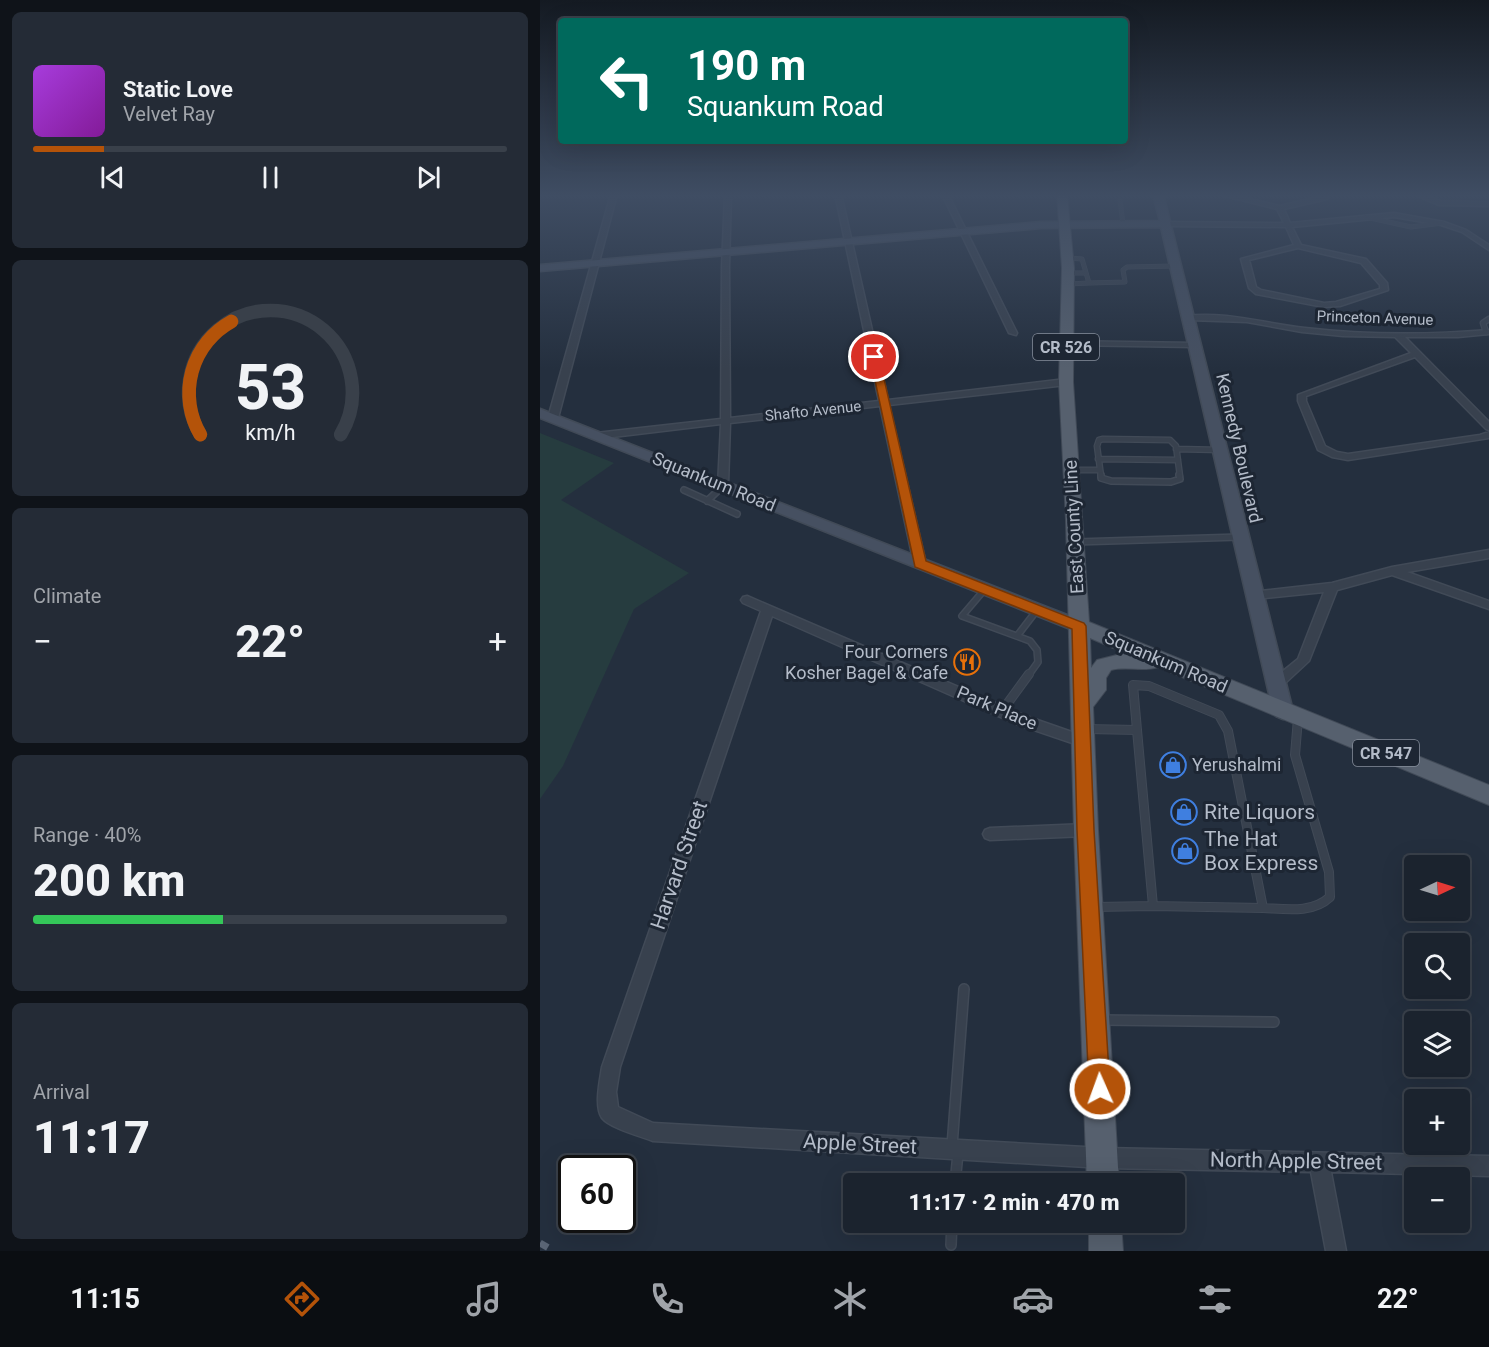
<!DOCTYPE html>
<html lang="en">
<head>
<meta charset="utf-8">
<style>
  :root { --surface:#1b232e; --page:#242b36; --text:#f1f3f6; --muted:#a0a4aa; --line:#39404a; --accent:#b45309 }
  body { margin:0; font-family:Roboto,sans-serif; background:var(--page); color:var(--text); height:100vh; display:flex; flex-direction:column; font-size:22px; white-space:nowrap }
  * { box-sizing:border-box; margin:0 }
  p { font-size:20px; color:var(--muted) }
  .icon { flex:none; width:33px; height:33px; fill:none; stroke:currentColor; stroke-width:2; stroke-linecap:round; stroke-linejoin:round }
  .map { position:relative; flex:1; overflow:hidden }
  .sheet { display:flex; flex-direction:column; gap:12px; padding:12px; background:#0f1319; width:540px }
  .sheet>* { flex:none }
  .top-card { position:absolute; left:18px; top:18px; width:570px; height:126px; border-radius:6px; box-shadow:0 6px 24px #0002,0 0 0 2px var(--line); background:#00695c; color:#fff; overflow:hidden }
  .needle { width:39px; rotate:86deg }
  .tools { position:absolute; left:864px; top:855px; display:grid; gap:12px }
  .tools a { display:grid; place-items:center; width:66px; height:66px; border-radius:6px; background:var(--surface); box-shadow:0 6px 24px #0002,0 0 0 2px var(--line); font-size:30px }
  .speed { position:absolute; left:18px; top:1155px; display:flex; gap:12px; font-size:30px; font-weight:700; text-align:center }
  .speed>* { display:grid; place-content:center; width:78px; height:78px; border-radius:50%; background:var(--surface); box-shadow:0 6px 24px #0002,0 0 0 2px var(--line); line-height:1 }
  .speed .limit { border:3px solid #111; border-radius:9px; background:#fff; color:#111 }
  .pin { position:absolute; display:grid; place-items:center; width:51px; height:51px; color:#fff; margin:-26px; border:3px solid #fff; border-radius:50%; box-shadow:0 2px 6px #0007 }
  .me { position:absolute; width:66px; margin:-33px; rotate:358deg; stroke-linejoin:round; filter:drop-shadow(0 0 4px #0008) }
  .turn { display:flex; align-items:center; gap:21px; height:126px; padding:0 30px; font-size:27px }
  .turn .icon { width:78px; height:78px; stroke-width:2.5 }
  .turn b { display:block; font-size:42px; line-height:51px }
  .big { font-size:45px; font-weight:800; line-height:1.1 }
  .sheet .tile { flex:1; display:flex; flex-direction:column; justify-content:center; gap:9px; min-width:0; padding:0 21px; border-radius:9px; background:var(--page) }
  .sheet .dial { align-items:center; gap:0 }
  .dial svg { height:156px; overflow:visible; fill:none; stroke:var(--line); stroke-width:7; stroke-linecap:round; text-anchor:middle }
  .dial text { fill:var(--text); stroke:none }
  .song { display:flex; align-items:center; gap:18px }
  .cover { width:72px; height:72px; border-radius:9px; background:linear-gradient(135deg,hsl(280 70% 55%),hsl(290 70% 35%)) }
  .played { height:6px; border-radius:3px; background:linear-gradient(90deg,var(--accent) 15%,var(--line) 15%) }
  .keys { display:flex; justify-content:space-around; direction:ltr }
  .heat { display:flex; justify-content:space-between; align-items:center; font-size:33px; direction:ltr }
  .charge { height:9px; border-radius:4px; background:linear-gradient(90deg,#34c759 40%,var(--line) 0) }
  .trip { position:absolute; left:303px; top:1173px; width:342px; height:60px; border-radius:6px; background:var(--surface); box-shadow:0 6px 24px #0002,0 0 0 2px var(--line); font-weight:800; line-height:60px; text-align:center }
  .dock { display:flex; height:96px; justify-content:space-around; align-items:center; background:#0b0e12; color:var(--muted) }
  .dock .icon { width:42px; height:42px }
  .dock .current { color:var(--accent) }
  .dock b { font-size:27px; color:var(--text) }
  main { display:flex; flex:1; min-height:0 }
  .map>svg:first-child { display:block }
  .green { fill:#263c3f }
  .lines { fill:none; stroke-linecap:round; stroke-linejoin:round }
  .lane-far4-casing { stroke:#414a57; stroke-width:5 }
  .lane-far3-casing { stroke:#414a57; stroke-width:7 }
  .lane-far2-casing { stroke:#414a57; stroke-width:8 }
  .lane-far1-casing { stroke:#414a57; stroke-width:10 }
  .lane-casing { stroke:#414a57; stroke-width:12 }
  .street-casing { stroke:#414a57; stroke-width:3 }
  .secondary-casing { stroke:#414a57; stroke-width:3 }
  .primary-casing { stroke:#414a57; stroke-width:2 }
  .lane-far4 { stroke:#38414e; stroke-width:4 }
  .lane-far3 { stroke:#38414e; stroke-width:4.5 }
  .lane-far2 { stroke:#38414e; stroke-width:5 }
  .lane-far1 { stroke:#38414e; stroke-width:8 }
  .lane { stroke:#38414e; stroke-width:9 }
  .street { fill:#38414e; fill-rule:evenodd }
  .secondary { fill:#465061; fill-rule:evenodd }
  .primary { fill:#56606e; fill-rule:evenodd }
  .rail { stroke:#5a6575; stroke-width:7; stroke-dasharray:9 9; stroke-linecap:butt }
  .route { fill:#b45309; stroke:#753606; stroke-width:1.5 }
  .labels { text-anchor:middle; stroke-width:6; stroke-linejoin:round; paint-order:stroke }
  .far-street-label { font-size:15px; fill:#b4bcc9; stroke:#1d2633 }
  .shield { fill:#1d2633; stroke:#878f9c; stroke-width:1.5 }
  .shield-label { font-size:16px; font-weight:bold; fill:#b4bcc9 }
  .street-label { font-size:18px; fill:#b4bcc9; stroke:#1d2633 }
  .poi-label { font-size:18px; fill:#b4bcc9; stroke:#1d2633; text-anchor:end }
  .near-poi-label { font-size:21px; fill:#b4bcc9; stroke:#1d2633; text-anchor:start }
  .near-street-label { font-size:21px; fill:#b4bcc9; stroke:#1d2633 }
</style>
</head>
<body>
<main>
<section class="sheet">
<div class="tile">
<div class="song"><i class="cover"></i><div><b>Static Love</b><p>Velvet Ray</p></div></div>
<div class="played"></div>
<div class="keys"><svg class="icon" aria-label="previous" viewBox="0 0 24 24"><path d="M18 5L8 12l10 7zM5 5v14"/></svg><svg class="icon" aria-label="pause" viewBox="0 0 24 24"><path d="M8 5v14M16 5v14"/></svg><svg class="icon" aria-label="next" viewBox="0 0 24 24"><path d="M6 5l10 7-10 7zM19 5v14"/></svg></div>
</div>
<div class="tile dial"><svg viewBox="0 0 100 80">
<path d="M14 69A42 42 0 1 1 86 69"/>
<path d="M14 69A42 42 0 0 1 30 11" stroke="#b45309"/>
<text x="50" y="56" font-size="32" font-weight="700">53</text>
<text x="50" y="72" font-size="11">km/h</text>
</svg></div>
<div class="tile"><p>Climate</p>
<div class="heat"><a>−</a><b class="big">22°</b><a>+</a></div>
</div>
<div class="tile"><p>Range · 40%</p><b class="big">200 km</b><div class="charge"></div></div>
<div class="tile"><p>Arrival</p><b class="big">11:17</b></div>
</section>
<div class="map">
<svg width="949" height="1251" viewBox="0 0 949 1251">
  <rect width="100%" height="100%" fill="#242f3e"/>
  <path class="green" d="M0,433L74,463L21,500L149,573L94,609L23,766L0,799Z"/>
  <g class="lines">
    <g class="lane-far4-casing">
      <path id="lane-far4" d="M580,200L583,224
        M826,217L871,227L902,223
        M528,258L542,259L549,283L585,282L583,270L587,267L635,266
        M527,273H546
        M528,284L549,283"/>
    </g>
    <g class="lane-far3-casing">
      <path id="lane-far3" d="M946,332L943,323L949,319
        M636,449L681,450
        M558,459L638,460
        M532,470H559
        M561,476L557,446L559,440L563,439L630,440L636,446L640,476"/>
    </g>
    <g class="lane-far2-casing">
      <path id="lane-far2" d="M561,475V478L571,481L631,482L640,479L639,475
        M144,490L197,514
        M167,501L183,486
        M536,542L700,537
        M445,589L422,616L490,641L497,650L498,662L488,676
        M477,636L497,610"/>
    </g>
    <g class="lane-far1-casing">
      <path id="lane-far1" d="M462,711L489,674
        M547,729L597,730L613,906L556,907
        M597,730L593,685L609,686L679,715L688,731L723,908L613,906
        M723,908C745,909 772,914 790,897L789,872L755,755L758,718"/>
    </g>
    <g class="lane-casing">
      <path id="lane" d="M563,1020L734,1022
        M412,1146L424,989
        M415,1184L418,1153
        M411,1245L412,1222"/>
    </g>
    <g class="street-casing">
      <path id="street" d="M71,194H77L18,418L13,421L10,420L8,418Z
        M185,194H191L189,267L190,418L339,401L295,194H301L348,400L526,379L530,382L526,385L349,405L386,564L384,567H376L374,564L340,406L190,423L188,486L183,489L178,486L181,424L56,439L51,436L56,433L181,419L182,267Z
        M402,194H408L477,333L476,335L469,333Z
        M677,194H688L740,206L790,194L787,199L744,209L750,223L854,213L904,222L926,230L949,245V250L922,232L901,225L854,217L752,227L761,245L826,259L847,283L848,290L800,306L784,307L716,294L709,288L701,259L754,245L746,227L625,226L622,224L625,222L744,223L737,209ZM758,248L821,263L840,285V289L796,302L784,303L721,290L716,287L709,260Z
        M873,194H881L900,201L949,202V206L899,205Z
        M646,316C686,311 726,324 765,328C825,335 889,335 949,330V334L918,337H865L949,422V430L946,429L875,357L766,396V401L785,446L797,452L808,454L940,435L949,432V438L808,460L792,457L778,450L758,401V395L871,353L855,337L803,336L762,332L707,322L649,320H646Z
        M523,341L655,343L659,345L655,347L526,345H523Z
        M949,550V558L867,572L949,601V609L852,575L797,590L769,661L742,686H732L731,683L732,680L758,659L784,592L715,599L709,595L711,592L792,583L852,567Z
        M207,596L486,716L549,738L551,742L549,746L544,747L476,724L232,616L80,1067L76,1092L78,1107L113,1123L563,1148L949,1156V1176L791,1172L806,1251H786L771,1172L563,1168L113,1141C100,1136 70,1128 62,1118C54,1107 60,1080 62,1067L221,611L203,603L201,600L203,597Z
        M546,824L551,826L553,830L551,834L546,836L450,840L445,838L443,834L445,830L450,828Z"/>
    </g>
    <g class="secondary-casing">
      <path id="secondary" d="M613,194H623L753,711L750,716L743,719L736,716L733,711L621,227L501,228L0,271V265L501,222L620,221Z
        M0,409L545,622L548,626L545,630L539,632L533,630L0,418Z"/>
    </g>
    <g class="primary-casing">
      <path id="primary" d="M517,194H527L534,268L533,382L549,622L949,785V805L618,667C603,672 587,666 571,670L566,678V690L553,707L558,830L579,1184H547L534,830L526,520L519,382L522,268ZM550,638L585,653L557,660L551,668Z
        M549,1222H581L583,1251H549Z"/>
    </g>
    <use href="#lane-far4" class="lane-far4"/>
    <use href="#lane-far3" class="lane-far3"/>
    <use href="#lane-far2" class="lane-far2"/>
    <use href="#lane-far1" class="lane-far1"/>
    <use href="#lane" class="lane"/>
    <use href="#street" class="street"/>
    <use href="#secondary" class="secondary"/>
    <use href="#primary" class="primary"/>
    <path class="rail" d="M0,1243L14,1251"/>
  </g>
  <linearGradient id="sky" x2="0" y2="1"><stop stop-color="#141a22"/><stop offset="0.53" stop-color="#3f4d63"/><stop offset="1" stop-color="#3f4d63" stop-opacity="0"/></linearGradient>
  <rect width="949" height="369" fill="url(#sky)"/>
  <path class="route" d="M334,354L339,357L386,561L544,623L546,626L554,830L570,1089L567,1096L560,1099L552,1096L549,1089L537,830L532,629L375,567L330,357Z"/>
  <defs>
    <g id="restaurant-ring" transform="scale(1.35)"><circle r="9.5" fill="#1d2633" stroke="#e8710a" stroke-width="1.5"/><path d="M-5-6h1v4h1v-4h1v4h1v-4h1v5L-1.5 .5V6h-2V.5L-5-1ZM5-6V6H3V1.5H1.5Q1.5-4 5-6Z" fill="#e8710a"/></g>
    <g id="shop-ring" transform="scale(1.35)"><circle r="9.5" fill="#1d2633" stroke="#3f7fe0" stroke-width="1.5"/><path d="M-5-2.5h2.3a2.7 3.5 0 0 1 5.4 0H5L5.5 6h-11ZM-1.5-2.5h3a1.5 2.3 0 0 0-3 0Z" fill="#3f7fe0"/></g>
  </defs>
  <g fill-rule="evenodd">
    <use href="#restaurant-ring" x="427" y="662"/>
    <use href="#shop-ring" x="633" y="765"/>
    <use href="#shop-ring" x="644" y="812"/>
    <use href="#shop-ring" x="645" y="851"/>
  </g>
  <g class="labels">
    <g class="far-street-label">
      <text transform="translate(835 318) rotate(2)" y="5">Princeton Avenue</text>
      <text transform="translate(273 411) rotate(-6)" y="5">Shafto Avenue</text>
    </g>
    <g class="shield">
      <rect x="493" y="334" width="66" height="26" rx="4.5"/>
      <rect x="813" y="740" width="66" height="26" rx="4.5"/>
    </g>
    <g class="shield-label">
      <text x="526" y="353">CR 526</text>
      <text x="846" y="759">CR 547</text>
    </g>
    <g class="street-label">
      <text transform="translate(699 448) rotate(77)" y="6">Kennedy Boulevard</text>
      <text transform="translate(174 482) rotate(22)" y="6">Squankum Road</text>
      <text transform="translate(534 527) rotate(-93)" y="6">East County Line</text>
      <text transform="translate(626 662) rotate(23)" y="6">Squankum Road</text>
      <text transform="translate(457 708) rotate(23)" y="6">Park Place</text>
    </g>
    <g class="poi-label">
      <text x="408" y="658">Four Corners<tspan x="408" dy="21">Kosher Bagel &amp; Cafe</tspan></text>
      <text x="652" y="771" text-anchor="start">Yerushalmi</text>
    </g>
    <g class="near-poi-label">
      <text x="664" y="819">Rite Liquors</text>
      <text x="664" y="846">The Hat<tspan x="664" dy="24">Box Express</tspan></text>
    </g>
    <g class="near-street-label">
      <text transform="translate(139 865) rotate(-71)" y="7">Harvard Street</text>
      <text transform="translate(320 1144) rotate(3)" y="7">Apple Street</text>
      <text transform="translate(756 1161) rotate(1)" y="7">North Apple Street</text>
    </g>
  </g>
</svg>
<div class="tools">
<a><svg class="needle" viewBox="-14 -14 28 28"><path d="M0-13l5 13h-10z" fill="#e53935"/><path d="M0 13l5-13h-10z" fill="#a0a4aa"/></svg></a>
<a><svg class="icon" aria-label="search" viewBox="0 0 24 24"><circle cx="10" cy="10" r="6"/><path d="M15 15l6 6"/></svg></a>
<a><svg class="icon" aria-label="layers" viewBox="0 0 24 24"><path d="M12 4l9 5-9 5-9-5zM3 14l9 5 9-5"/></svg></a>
<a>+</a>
<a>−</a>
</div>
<div class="speed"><div class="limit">60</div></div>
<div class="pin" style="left:334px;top:357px;background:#d93025"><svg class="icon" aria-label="arrive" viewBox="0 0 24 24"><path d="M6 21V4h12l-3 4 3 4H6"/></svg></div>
<svg class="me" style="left:560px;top:1089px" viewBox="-20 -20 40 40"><circle r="17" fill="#b45309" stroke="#fff" stroke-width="3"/><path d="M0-11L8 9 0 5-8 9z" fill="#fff"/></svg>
<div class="trip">11:17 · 2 min · 470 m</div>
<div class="top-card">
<div class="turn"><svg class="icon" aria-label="left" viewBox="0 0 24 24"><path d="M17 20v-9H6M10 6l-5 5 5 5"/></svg><div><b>190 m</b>Squankum Road</div></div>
</div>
</div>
</main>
<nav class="dock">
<b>11:15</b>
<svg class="icon current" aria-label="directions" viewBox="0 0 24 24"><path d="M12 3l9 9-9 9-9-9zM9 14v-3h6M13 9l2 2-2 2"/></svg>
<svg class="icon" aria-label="music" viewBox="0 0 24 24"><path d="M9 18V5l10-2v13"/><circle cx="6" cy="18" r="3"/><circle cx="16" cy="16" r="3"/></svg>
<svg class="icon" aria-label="phone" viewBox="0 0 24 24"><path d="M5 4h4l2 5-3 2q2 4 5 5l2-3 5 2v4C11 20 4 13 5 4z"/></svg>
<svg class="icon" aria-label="climate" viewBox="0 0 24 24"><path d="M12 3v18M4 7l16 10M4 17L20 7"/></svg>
<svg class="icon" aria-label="car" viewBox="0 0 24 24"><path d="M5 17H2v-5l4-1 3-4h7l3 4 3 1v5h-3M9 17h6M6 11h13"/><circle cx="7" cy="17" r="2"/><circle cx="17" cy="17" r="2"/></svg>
<svg class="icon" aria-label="filters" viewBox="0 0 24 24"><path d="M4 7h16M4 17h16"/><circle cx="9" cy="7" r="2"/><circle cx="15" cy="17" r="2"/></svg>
<b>22°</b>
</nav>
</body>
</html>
